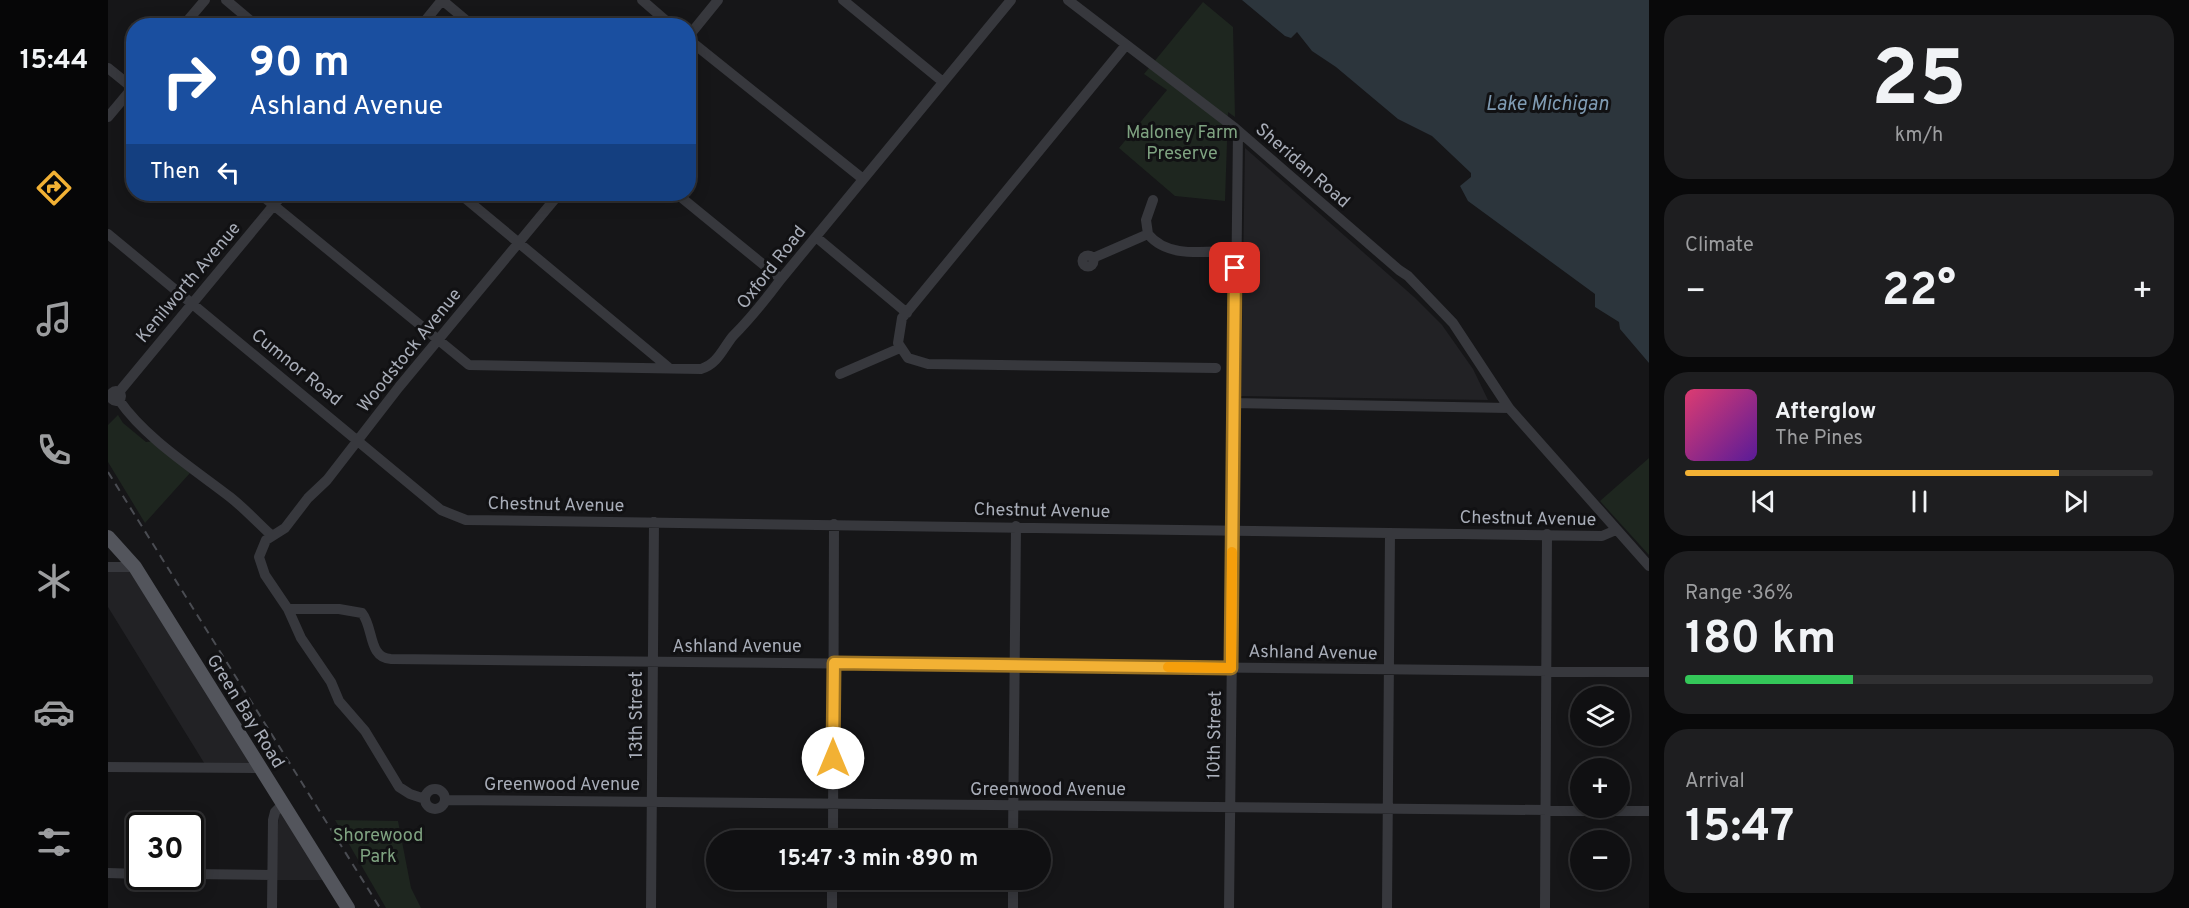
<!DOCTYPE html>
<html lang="en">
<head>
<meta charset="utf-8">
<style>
  :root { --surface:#101012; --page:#1e1e20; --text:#f1f3f6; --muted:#9c9d9f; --line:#303032; --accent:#f2b134 }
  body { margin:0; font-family:Overpass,sans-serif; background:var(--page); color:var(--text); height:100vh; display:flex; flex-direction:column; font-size:22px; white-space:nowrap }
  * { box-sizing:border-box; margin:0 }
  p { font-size:20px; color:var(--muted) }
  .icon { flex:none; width:33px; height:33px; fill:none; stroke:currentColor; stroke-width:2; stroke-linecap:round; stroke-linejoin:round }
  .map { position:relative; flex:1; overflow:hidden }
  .panel { display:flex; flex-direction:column; gap:15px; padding:15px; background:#09090a; width:540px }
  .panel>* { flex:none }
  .guide { position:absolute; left:18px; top:18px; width:570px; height:183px; border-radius:24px; box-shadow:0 3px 15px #0003,0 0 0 2px var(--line); background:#1a4fa0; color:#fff; overflow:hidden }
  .fabs { position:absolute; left:1462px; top:686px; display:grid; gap:12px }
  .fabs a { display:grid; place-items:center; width:60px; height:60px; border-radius:50%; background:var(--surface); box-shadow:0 3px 15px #0003,0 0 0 2px var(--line); font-size:30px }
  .speed { position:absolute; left:18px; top:812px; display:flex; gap:12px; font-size:30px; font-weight:700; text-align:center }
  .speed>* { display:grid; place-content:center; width:78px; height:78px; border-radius:50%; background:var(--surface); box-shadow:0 3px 15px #0003,0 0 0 2px var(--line); line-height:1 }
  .speed .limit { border:3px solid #111; border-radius:9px; background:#fff; color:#111 }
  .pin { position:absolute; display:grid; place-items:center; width:51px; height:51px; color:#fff; margin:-26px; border-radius:12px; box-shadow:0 3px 9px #0006 }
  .me { position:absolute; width:66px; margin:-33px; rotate:0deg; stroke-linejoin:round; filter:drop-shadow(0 0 4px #0008) }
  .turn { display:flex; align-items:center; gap:21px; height:126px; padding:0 24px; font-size:27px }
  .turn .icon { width:78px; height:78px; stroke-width:2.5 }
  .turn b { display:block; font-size:42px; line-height:51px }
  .then { display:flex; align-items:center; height:57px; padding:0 24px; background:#0003; gap:12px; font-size:22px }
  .big { font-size:45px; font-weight:700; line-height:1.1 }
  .panel .widget { flex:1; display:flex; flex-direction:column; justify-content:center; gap:9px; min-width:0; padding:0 21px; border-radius:24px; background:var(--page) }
  .panel .dial { align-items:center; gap:0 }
  .dial b { font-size:78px; line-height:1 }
  .song { display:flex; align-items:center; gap:18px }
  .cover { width:72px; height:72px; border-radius:9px; background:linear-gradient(135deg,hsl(340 70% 55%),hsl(270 70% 35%)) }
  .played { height:6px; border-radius:3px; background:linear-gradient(90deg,var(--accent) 80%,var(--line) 80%) }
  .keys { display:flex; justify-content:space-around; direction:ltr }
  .heat { display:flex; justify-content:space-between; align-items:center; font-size:33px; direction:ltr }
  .charge { height:9px; border-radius:4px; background:linear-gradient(90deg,#34c759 36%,var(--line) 0) }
  .trip { position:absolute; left:598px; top:830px; width:345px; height:60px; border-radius:30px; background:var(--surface); box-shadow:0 3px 15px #0003,0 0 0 2px var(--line); font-weight:700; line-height:60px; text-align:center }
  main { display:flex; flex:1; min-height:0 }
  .dock { display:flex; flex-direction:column; width:108px; justify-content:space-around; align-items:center; background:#060607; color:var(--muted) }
  .dock .icon { width:42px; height:42px }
  .dock .current { color:var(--accent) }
  .dock b { font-size:27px; color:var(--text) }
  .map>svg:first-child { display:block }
  .built { fill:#222225 }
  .green { fill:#1e261f }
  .water { fill:#2c353c }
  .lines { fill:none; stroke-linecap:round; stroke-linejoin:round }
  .minor { stroke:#37383d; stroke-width:10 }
  .major { stroke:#53555c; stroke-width:14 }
  .rail { stroke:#4a4c52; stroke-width:2; stroke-dasharray:8 6; stroke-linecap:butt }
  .route-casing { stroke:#9d7322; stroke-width:15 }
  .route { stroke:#f2b134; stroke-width:10 }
  .slow { stroke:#f59e0b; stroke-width:10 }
  .labels { text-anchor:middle; stroke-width:6; stroke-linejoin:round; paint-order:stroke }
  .park-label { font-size:18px; fill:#7fa381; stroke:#111113 }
  .street-label { font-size:18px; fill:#a8adb8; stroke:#111113 }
  .water-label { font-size:20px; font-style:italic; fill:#7f9bb3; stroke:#111113 }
</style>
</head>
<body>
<main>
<nav class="dock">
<b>15:44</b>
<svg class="icon current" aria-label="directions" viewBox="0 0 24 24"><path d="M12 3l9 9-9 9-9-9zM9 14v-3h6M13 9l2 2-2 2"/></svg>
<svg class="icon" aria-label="music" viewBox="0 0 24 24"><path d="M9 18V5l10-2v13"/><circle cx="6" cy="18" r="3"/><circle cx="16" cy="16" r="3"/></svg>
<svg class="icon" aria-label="phone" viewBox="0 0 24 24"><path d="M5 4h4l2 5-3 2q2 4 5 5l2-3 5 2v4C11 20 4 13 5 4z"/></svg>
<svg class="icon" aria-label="climate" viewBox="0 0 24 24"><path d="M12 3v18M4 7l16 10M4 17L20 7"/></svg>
<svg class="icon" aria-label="car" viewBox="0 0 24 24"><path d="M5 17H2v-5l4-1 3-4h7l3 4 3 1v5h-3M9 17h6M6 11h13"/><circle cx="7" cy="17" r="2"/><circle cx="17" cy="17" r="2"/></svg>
<svg class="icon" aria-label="filters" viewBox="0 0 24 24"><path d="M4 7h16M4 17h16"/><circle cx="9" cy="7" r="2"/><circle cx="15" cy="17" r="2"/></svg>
</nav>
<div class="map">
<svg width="1541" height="908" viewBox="0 0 1541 908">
  <rect width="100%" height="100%" fill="#161618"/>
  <path class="built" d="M1137,148L1306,297L1334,325L1365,369L1380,400L1133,396Z
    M0,571H22L145,767L98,766L0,607Z
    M171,811L216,880H166Z"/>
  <path class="green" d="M1095,2L1125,27L1127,117L1120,112L1117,201L1067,196L1011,148L1059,90L1036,74Z
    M10,415L15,423L38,442L47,441L82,473L37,523L0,462V425Z
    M1541,458V555L1492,501Z
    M227,820L290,821L303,888L313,908H278Z"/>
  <path class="water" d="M1134,0H1541V363L1512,329L1511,322L1487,307V294L1360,201L1352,186L1363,177V173L1324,136L1290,119L1228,67L1204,51L1189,32L1183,38L1177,36Z"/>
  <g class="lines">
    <path class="minor" d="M118,0L149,26
      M334,0L365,26
      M534,0L564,26
      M735,0L835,82
      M960,0L1127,128L1291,270L1300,276L1345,323L1401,408L1541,566
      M75,26L97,0
      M313,26L334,0
      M580,37L610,0
      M580,39L755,179
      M1018,45L794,318L790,343L800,358L820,364L1108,368
      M0,68L26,89
      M0,117L26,86
      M152,194L361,365L593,369C610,364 615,348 625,336C643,318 658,299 673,279L903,0
      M352,194L560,367
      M569,194L673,279
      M0,234L333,510L358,520L1494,536L1508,530
      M1040,234L1038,220L1045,200
      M708,237L799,313
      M974.5 261a5.5 5.5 0 1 1 11 0a5.5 5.5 0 1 1-11 0Z
      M985,258L1040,234C1060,259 1097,251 1127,251
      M732,374L792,348
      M3 396a5 5 0 1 1 10 0a5 5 0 1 1-10 0Z
      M11,392L175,194
      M11,400C37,438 86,469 122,497C136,508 149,522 162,534
      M1125,403L1401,408
      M0,567H27
      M180,609H231L254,613C266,628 260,658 283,659L1541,672
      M0,767L153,768
      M317 799a10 10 0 1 1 20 0a10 10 0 1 1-20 0Z
      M317,799L302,794L291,787L257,731L231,701L223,682L193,638L180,609L157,575L151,557L158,540L177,528L200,498L219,480L291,387L451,194
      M338,800L1541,811
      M725,840L726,524
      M905,840L908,526
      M0,873L32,874
      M82,874L164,875
      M164,908L165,820L167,812L175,804
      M543,908L546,522
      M724,908V879
      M905,908V879
      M1121,908L1130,131
      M1279,908L1282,533
      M1437,908L1439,534"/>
    <path class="major" d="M0,537L27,567L240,908"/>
    <path class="rail" d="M0,472L272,908"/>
  </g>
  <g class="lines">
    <g class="route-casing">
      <path id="route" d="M725,758L726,663L1123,668L1127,268"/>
    </g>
    <use href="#route" class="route"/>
    <path class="slow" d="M1060,667L1123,668L1124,552"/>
  </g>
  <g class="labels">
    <g class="park-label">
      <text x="1074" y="138">Maloney Farm<tspan x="1074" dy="21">Preserve</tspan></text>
      <text x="270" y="841">Shorewood<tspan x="270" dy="21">Park</tspan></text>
    </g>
    <g class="street-label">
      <text transform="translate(1195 165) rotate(41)" y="6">Sheridan Road</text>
      <text transform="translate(663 267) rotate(-52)" y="6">Oxford Road</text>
      <text transform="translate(80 282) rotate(-50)" y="6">Kenilworth Avenue</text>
      <text transform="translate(301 350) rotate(-51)" y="6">Woodstock Avenue</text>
      <text transform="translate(189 367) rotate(39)" y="6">Cumnor Road</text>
      <text transform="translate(448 504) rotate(1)" y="6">Chestnut Avenue</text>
      <text transform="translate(934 510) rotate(1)" y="6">Chestnut Avenue</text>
      <text transform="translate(1420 518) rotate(1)" y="6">Chestnut Avenue</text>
      <text x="629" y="652">Ashland Avenue</text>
      <text transform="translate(1205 652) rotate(1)" y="6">Ashland Avenue</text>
      <text transform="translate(138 711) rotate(58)" y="6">Green Bay Road</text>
      <text transform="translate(528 715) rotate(-90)" y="6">13th Street</text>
      <text transform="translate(1106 735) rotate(-89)" y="6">10th Street</text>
      <text x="454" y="790">Greenwood Avenue</text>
      <text x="940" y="795">Greenwood Avenue</text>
    </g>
    <g class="water-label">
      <text x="1439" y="110">Lake Michigan</text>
    </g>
  </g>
</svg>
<div class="fabs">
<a><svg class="icon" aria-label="layers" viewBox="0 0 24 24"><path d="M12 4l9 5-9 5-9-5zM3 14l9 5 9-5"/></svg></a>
<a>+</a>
<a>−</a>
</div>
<div class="speed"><div class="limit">30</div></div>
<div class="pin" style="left:1127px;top:268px;background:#d93025"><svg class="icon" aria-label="arrive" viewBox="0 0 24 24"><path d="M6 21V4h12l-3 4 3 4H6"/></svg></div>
<svg class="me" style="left:725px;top:758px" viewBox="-20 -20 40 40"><circle r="19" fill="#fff"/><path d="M0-13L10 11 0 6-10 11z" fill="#f2b134"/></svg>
<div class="trip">15:47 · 3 min · 890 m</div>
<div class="guide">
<div class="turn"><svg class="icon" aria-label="right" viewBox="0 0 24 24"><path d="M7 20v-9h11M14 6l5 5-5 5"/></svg><div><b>90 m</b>Ashland Avenue</div></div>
<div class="then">Then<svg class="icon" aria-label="left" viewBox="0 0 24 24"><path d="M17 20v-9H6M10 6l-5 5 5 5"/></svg></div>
</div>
</div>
<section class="panel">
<div class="widget dial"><b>25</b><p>km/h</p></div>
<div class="widget"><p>Climate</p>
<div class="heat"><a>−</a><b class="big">22°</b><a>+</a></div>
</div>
<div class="widget">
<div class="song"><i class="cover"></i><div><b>Afterglow</b><p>The Pines</p></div></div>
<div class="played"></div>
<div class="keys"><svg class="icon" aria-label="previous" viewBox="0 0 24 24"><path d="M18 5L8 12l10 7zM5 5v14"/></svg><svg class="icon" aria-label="pause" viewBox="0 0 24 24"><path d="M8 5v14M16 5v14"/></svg><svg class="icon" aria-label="next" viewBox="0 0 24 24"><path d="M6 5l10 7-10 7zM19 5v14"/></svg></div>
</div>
<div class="widget"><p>Range · 36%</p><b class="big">180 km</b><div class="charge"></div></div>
<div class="widget"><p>Arrival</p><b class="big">15:47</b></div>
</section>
</main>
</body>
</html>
